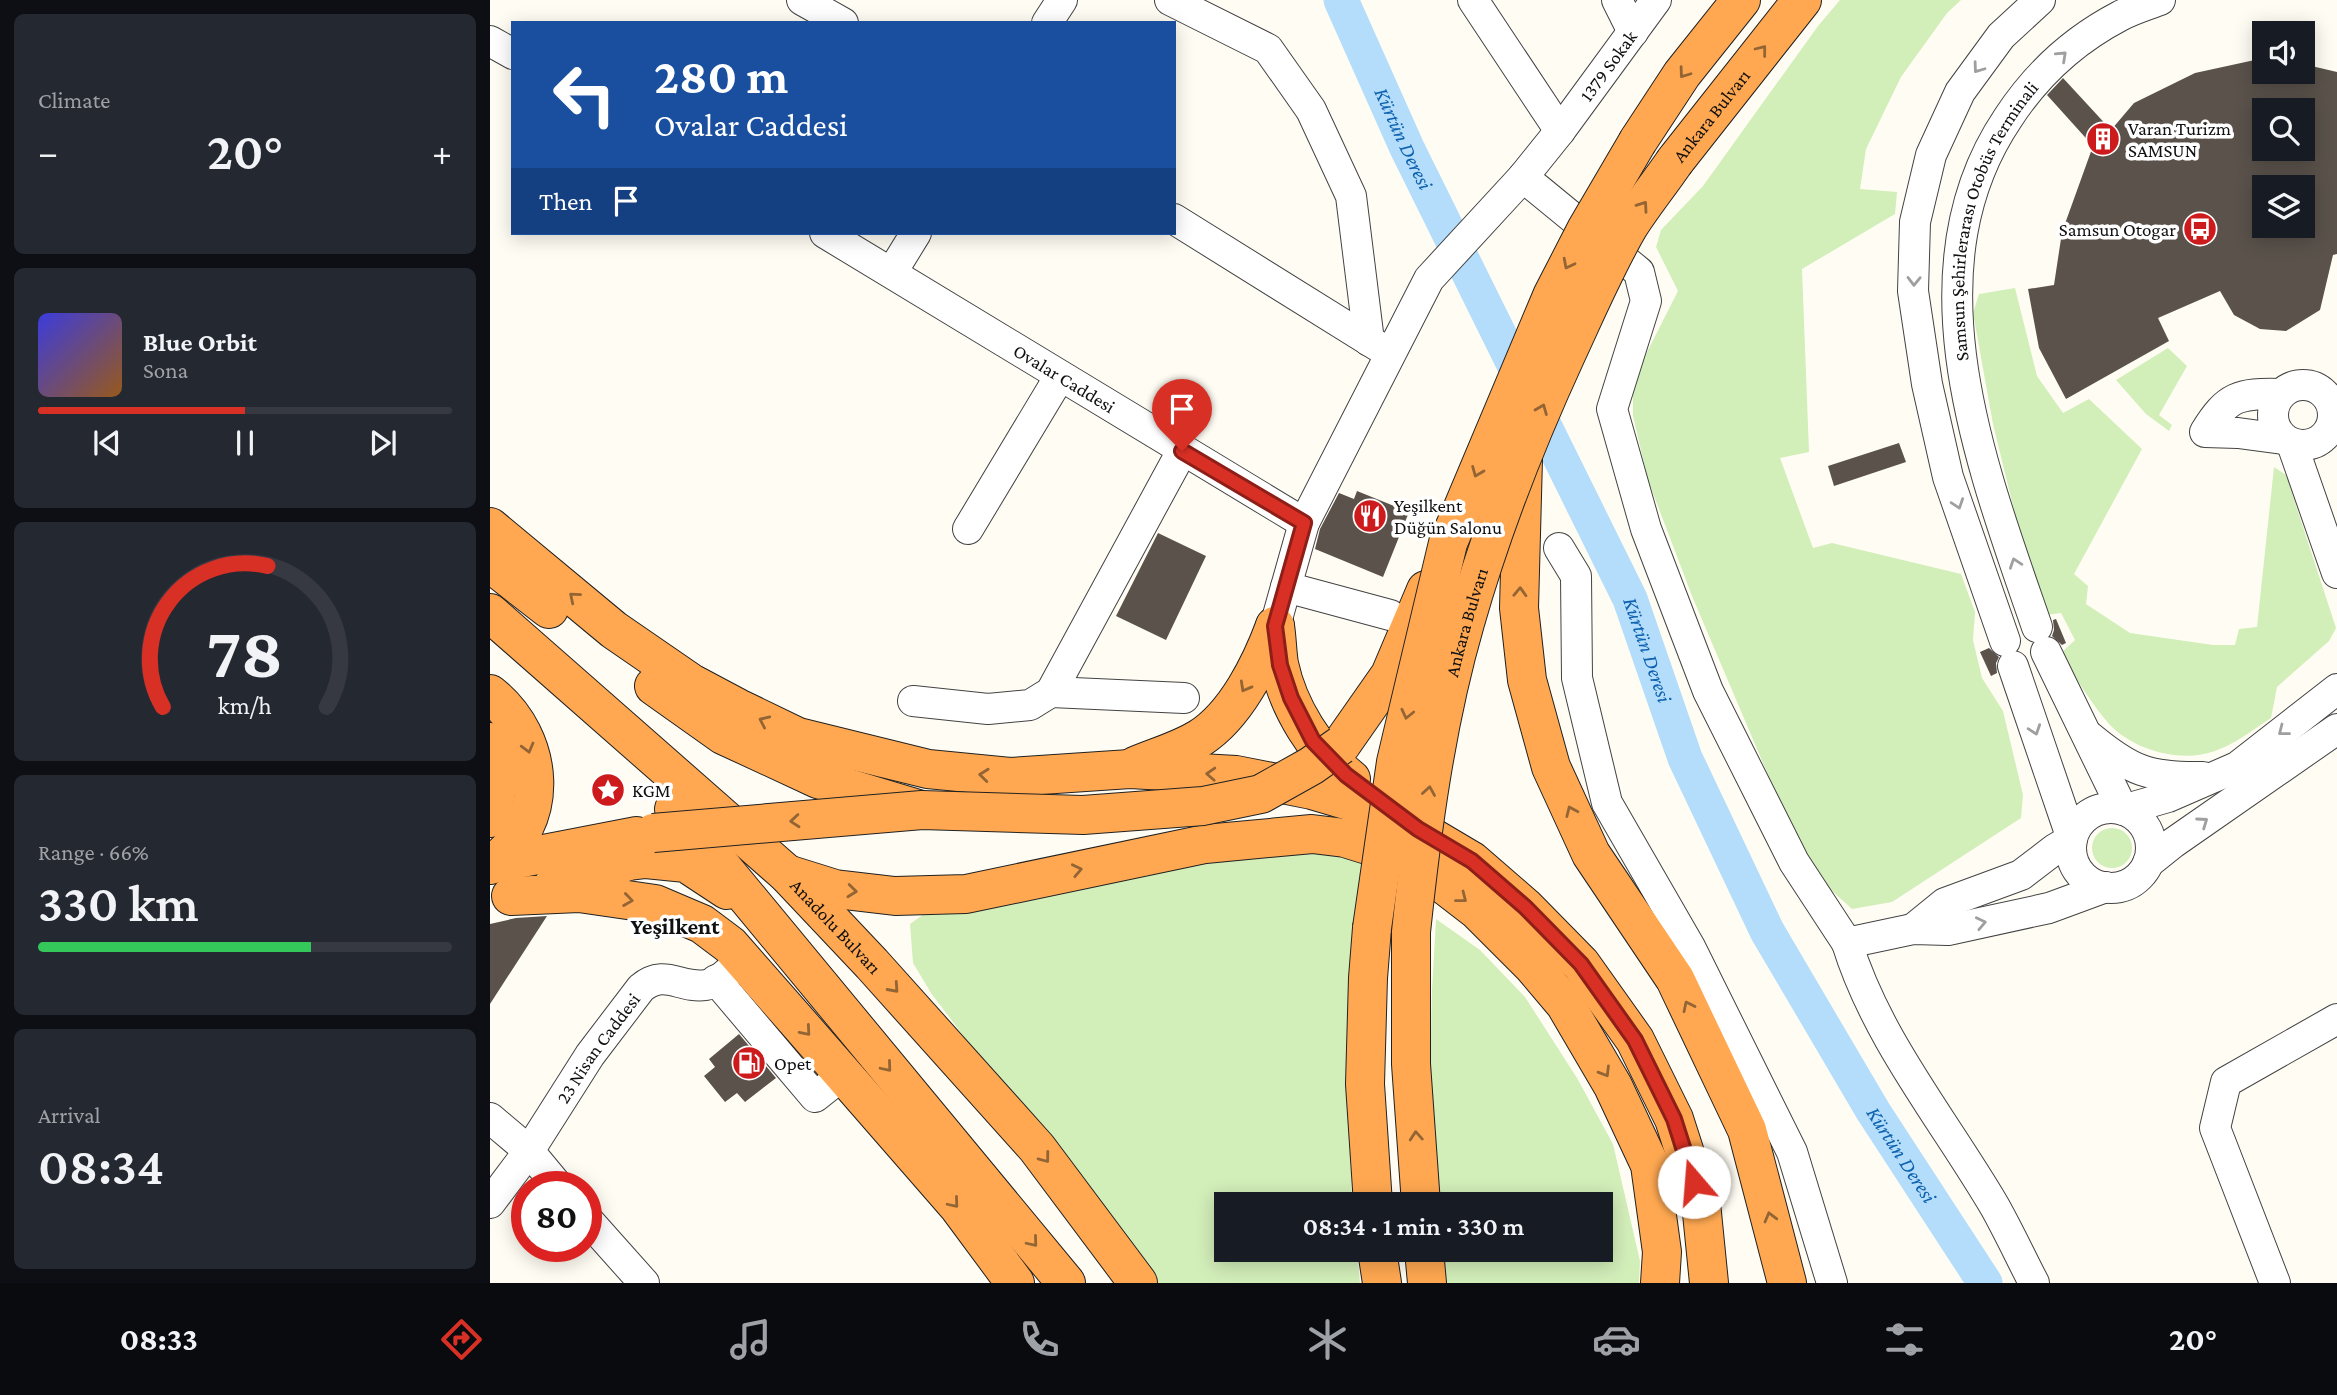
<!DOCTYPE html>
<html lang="en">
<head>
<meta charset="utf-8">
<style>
  :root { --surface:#171b24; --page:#242831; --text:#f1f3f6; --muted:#9ea1a6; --line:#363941; --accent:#d93025 }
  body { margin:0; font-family:"Crimson Pro",serif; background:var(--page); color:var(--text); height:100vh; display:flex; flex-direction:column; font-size:26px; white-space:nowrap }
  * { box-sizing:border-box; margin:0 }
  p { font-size:23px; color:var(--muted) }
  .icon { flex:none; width:38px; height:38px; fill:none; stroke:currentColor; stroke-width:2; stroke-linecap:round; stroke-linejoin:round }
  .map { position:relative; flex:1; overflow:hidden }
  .panel { display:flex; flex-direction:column; gap:14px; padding:14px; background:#0d0f14; width:490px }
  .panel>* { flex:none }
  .guide { position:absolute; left:21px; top:21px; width:665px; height:214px; border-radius:0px; box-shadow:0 4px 18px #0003; background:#1a4fa0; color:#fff; overflow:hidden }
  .fabs { position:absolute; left:1762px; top:21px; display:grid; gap:14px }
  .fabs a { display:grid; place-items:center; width:63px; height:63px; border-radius:0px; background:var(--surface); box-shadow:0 4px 18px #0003; font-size:35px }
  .speed { position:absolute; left:21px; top:1171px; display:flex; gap:14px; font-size:35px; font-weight:700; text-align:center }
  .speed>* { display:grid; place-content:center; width:91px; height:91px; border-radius:50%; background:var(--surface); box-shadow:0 4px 18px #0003; line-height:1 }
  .speed .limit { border:10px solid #d22; background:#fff; color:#111 }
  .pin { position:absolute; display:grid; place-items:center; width:60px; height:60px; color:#fff; margin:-72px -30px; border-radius:50% 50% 50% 0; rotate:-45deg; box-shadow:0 0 7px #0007 }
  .pin .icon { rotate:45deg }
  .me { position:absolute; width:77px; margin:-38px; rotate:342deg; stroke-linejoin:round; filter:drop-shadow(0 0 5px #0008) }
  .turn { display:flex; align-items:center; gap:24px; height:147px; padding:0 28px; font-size:32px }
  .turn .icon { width:91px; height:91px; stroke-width:2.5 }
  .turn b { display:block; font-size:49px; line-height:60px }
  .then { display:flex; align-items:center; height:66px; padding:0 28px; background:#0003; gap:14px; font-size:26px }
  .big { font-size:52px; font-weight:600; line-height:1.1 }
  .panel .widget { flex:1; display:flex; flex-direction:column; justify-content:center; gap:10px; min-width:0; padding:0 24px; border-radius:10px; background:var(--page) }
  .panel .dial { align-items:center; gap:0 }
  .dial svg { height:182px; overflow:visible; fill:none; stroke:var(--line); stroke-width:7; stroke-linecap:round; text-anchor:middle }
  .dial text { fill:var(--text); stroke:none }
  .song { display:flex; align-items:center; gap:21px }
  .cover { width:84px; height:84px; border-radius:10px; background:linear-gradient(135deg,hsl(240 70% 55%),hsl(30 70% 35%)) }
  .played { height:7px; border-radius:4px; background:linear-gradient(90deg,var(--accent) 50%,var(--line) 50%) }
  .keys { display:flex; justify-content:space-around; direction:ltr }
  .heat { display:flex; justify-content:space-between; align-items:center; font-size:38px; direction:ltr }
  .charge { height:10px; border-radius:5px; background:linear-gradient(90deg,#34c759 66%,var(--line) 0) }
  .trip { position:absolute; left:724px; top:1192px; width:399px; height:70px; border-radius:0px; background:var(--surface); box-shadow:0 4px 18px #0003; font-weight:600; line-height:70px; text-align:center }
  .tab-bar { display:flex; height:112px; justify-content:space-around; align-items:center; background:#090b0e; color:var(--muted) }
  .tab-bar .icon { width:49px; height:49px }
  .tab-bar .current { color:var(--accent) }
  .tab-bar b { font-size:32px; color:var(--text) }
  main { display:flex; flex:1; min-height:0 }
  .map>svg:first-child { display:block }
  .green { fill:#d2eeb9 }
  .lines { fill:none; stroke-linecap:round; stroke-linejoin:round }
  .river { stroke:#b3ddfb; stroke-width:35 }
  .building { fill:#5a524b; fill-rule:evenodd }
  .minor-casing { stroke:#434343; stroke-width:32 }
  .highway-casing { stroke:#212121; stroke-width:40 }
  .minor { stroke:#fff; stroke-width:30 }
  .highway { stroke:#ffa851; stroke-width:38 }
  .highway-bridge-casing { stroke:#212121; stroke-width:40; stroke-linecap:butt }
  .highway-bridge { stroke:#ffa851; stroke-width:38 }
  .oneway { stroke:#936434 }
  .oneway2 { stroke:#9f9f9f }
  .route-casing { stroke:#8d1f18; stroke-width:18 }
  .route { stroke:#d93025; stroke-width:12 }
  .labels { text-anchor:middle; stroke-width:7; stroke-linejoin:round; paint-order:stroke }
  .street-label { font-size:19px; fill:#101010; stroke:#fff }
  .poi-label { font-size:19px; fill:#101010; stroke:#fff; text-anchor:start }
  .water-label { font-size:21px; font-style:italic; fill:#0d61ae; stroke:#fff }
  .quarter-label { font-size:23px; font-weight:bold; fill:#101010; stroke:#fff }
</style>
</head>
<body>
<main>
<section class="panel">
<div class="widget"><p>Climate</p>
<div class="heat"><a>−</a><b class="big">20°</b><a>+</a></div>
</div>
<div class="widget">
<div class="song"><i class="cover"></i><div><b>Blue Orbit</b><p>Sona</p></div></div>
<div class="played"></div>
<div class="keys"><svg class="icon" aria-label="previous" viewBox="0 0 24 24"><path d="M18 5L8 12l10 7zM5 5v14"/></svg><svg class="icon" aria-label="pause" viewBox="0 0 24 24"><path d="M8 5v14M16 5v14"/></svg><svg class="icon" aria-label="next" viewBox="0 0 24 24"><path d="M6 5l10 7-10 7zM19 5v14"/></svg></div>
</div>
<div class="widget dial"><svg viewBox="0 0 100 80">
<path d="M14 69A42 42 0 1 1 86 69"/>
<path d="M14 69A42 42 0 0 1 60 7" stroke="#d93025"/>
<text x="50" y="56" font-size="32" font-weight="700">78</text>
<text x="50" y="72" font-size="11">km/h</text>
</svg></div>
<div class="widget"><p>Range · 66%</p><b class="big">330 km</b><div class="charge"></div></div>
<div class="widget"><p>Arrival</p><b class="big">08:34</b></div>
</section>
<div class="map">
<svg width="1847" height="1283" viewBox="0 0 1847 1283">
  <rect width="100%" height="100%" fill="#fffdf3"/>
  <path class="green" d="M1350,0H1471L1457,13L1411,77L1376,149L1370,189L1407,192L1405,214L1312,269L1319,452L1290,458L1323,548L1342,543L1471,574L1485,612L1483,640L1492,678L1513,711L1533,795L1531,818L1402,902L1362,909L1341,890L1307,843L1202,596L1158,480L1143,416V389L1153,360L1188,291L1166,247L1171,230L1213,186L1328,26Z
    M1525,288L1547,376L1573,413L1599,399L1652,449L1584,574L1598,586L1596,604L1640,633L1723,645H1745L1749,629L1767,627L1784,467L1796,475L1846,628L1839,641L1787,687L1781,718C1764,729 1745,744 1725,751C1692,763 1645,751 1620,725C1601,704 1586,677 1570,654L1585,640L1571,613L1556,615L1538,567L1503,424L1483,313L1489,294Z
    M1678,348L1697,366L1669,415L1682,425L1679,431L1656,414L1626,380Z
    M1602 848a20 20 0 1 1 40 0a20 20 0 1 1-40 0Z
    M817,842L880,866L858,1081L862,1204H737V1250H867L870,1283H661L441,993L423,963L420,924L444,907Z
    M946,919L990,950L1035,997L1087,1078L1123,1144L1150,1261L1149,1283H955L950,1250H1111V1204H944L939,1130L942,990Z"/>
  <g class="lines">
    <path class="river" id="s1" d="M851,0L917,148L1140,599L1195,758L1277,931L1383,1111L1495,1283"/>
  </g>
  <path class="building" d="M1774,58V72H1813V64L1847,72V254L1843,255L1830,310L1796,331L1770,329L1744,315L1730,291L1668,318L1679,341L1576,399L1549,348L1538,289L1564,285L1572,232L1603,146L1557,95L1573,78L1621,130L1644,103L1705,73ZM1774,110H1813V149H1774ZM1774,187H1813V226H1774Z
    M1409,443L1416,462L1344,486L1338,466Z
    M867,491L919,512L893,577L825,549L830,529L849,493L864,499Z
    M668,533L716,556L676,640L626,616Z
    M1566,619L1576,643L1572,645L1562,636L1564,630L1563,620Z
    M1499,648L1509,657L1506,663L1507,673L1501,676L1490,652Z
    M57,916L0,1004V924L26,918Z
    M249,1034L286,1078L255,1102L247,1093L235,1102L214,1076L225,1067L219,1059Z"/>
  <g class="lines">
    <g class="minor-casing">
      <g id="minor">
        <path d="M312,0L353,23"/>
        <path d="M680,0L778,49L821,110L861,196L879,341"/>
        <path d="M983,0L1070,131"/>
        <path d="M1127,0L1143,32"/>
        <path d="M557,23L572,0"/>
        <path d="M0,41L23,54"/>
        <path d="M1033,177L1149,272L1156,301L1122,409L1156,529L1218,691L1304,862L1357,943L1423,929L1458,930L1559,908L1616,887"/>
        <path d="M684,219L891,348"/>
        <path id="s2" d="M335,233L814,523"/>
        <path d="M402,272L426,233"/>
        <circle cx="1813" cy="415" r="30"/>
        <path d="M1790,394C1749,393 1737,396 1715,432L1748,433L1793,439"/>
        <path d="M1802,444L1847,573"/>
        <path d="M478,529L570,376"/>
        <path d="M1069,548L1086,576L1087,678L1117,803L1200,947L1302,1152L1342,1283"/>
        <path d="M796,587L900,615"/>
        <path id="s3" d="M785,626L814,523L939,279L1033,177L1070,131L1166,0"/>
        <path id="s4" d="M1547,627C1493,470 1414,272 1518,118C1546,75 1584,40 1630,16C1643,9 1657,5 1670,0"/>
        <path d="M1515,641L1458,477L1437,384L1423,291L1425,222L1441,155L1470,92L1511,36L1550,0"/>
        <path d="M1556,652L1633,810L1678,797L1747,767L1847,689"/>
        <path d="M561,692L694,698"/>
        <path d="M423,701L498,709L540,705L561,692L692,451"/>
        <path d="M1600,737C1641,771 1659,778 1713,777"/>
        <circle cx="1621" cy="848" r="40"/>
        <path d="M1658,863L1683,843L1847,729"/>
        <path d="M1423,929L1455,903L1531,875L1565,849L1582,839L1523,666"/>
        <path d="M1357,943C1387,1040 1454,1120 1505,1207C1519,1232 1531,1258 1544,1283"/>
        <path d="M226,980L325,1097L354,1074"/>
        <path d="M0,1118L39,1151L68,1186"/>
        <path id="s5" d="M0,1203L39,1151L100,1055L151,988C175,968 190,989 216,985C230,983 241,969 252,959"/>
        <path d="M96,1218L154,1283"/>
        <path d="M1785,1283L1725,1128L1736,1082L1847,1019"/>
      </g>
    </g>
    <g class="highway-casing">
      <g id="highway">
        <path d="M1148,141L1192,74L1251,0"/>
        <path id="s6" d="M1185,161L1312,0"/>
        <path d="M1033,459L1029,608L1037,680L1061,767L1101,854L1185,979L1257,1130L1297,1283"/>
        <path d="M0,527L124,630L201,683L248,708L308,737L438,769L520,777L640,769L746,775L822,790L866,803L928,829L982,861L1035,907L1091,964L1145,1040L1184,1119L1211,1203L1219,1283"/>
        <path d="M0,563L59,609"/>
        <path id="s7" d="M0,613L297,874L382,964L547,1148L648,1283"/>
        <path d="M785,626C787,638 787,652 789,664C798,707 826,753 861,779"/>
        <path d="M164,686L233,735L328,779L431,810"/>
        <path d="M0,694C55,738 63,824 0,865"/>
        <path d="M0,742C11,772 9,788 0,818"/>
        <path d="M851,745L900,675L936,590"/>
        <path d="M645,766C666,757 691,750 710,738C746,715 771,664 785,626"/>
        <path d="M184,809L576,1283"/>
        <path d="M1,864L147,836"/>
        <path d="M297,874L345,889L405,896L476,894L715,844L822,834L855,838L887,848L940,874L988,911L1042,965L1075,1004L1123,1086L1160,1165L1172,1252L1170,1283"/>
        <path d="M64,884L139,861L156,859L196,863L237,890"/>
        <path d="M21,896L89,893L165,904L212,924L240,945L305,1019L468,1206L525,1283"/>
        <path d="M882,928L878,978L875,1084L883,1204"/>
        <path d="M921,932V1064L931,1204"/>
        <path d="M887,1250L892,1283"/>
        <path d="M934,1250L937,1283"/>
      </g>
    </g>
    <use href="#minor" class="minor"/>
    <use href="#highway" class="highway"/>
    <g class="highway-bridge-casing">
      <g id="highway-bridge">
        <path d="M163,833L432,810L593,815L713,806L771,794L821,766L851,745"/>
        <path d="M882,928L906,762L958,543L1062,296L1097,228L1148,141"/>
        <path id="s8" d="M921,932C932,828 946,723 975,623C1001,531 1036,442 1076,355C1096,312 1115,267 1139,226C1153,204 1170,183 1185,161"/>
      </g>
    </g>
    <use href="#highway-bridge" class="highway-bridge"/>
  </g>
  <defs><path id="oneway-chevron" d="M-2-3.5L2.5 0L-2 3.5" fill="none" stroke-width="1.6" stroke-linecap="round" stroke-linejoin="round" transform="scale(1.75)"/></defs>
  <g class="oneway">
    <use href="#oneway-chevron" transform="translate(1272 50) rotate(-52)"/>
    <use href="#oneway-chevron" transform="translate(1194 73) rotate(126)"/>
    <use href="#oneway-chevron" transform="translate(1153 206) rotate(-55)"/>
    <use href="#oneway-chevron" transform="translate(1078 264) rotate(117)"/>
    <use href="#oneway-chevron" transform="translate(1052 409) rotate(-68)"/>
    <use href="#oneway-chevron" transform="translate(987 472) rotate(112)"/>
    <use href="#oneway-chevron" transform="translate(1030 592) rotate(-88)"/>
    <use href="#oneway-chevron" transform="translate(84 597) rotate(-140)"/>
    <use href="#oneway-chevron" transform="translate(755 687) rotate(119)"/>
    <use href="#oneway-chevron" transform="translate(917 714) rotate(103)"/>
    <use href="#oneway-chevron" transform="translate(274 721) rotate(-155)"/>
    <use href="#oneway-chevron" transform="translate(38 748) rotate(75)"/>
    <use href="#oneway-chevron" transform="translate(721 774) rotate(-177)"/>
    <use href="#oneway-chevron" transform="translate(494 775) rotate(-174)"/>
    <use href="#oneway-chevron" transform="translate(939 791) rotate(-81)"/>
    <use href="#oneway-chevron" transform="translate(1081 811) rotate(-114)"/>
    <use href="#oneway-chevron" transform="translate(305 821) rotate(175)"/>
    <use href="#oneway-chevron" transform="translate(587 870) rotate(-12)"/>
    <use href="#oneway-chevron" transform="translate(362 891) rotate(6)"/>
    <use href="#oneway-chevron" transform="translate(972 898) rotate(38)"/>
    <use href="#oneway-chevron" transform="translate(138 900) rotate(8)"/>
    <use href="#oneway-chevron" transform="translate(404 988) rotate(48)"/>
    <use href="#oneway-chevron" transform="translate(1198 1006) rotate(-116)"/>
    <use href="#oneway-chevron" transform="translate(316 1031) rotate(49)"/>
    <use href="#oneway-chevron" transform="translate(397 1067) rotate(50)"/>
    <use href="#oneway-chevron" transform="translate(1115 1072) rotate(59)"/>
    <use href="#oneway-chevron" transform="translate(926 1136) rotate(-94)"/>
    <use href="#oneway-chevron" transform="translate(555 1158) rotate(53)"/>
    <use href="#oneway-chevron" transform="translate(464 1203) rotate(50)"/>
    <use href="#oneway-chevron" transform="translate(1280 1217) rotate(-105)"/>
    <use href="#oneway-chevron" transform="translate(543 1242) rotate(50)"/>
  </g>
  <g class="oneway2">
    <use href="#oneway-chevron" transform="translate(1572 56) rotate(-43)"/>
    <use href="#oneway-chevron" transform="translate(1488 68) rotate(126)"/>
    <use href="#oneway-chevron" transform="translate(1424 281) rotate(91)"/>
    <use href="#oneway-chevron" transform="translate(1468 504) rotate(71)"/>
    <use href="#oneway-chevron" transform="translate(1525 563) rotate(-109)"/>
    <use href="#oneway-chevron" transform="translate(1545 730) rotate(71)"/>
    <use href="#oneway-chevron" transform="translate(1793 731) rotate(142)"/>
    <use href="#oneway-chevron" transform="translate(1713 822) rotate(-35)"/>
    <use href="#oneway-chevron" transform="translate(1491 923) rotate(-12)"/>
  </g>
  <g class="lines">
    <g class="route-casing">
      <path id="route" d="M692,451L814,523L785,626L790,665L801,698L823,741L856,775L928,829L982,861L1035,907L1091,964L1145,1040L1184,1119L1204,1182"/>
    </g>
    <use href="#route" class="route"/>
  </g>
  <defs>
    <g id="building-disc" transform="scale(1.75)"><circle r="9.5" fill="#cd1b1d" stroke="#fff"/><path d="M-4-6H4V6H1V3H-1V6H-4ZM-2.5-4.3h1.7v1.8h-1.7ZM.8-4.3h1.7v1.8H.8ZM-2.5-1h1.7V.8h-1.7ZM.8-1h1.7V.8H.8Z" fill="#fff"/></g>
    <g id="bus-disc" transform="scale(1.75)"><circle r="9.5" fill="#cd1b1d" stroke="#fff"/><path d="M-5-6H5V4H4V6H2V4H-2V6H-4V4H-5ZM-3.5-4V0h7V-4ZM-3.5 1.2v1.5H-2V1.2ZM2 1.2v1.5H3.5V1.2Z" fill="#fff"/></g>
    <g id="restaurant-disc" transform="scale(1.75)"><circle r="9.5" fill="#cd1b1d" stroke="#fff"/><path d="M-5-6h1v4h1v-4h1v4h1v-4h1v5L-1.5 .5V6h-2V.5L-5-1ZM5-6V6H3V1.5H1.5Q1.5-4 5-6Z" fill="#fff"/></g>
    <g id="sight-disc" transform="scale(1.75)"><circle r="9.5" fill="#cd1b1d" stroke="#fff"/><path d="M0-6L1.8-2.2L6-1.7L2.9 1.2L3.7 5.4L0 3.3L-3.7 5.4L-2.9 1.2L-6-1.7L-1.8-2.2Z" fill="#fff"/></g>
    <g id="fuel-disc" transform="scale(1.75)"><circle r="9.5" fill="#cd1b1d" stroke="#fff"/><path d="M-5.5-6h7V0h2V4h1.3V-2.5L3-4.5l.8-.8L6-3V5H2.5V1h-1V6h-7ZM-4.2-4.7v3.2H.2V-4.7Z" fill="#fff"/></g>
  </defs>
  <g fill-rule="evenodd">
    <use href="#building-disc" x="1613" y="139"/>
    <use href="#bus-disc" x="1710" y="229"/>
    <use href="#restaurant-disc" x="880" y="516"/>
    <use href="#sight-disc" x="118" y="790"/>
    <use href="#fuel-disc" x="259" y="1063"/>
  </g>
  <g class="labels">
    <g class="street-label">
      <text dy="7" stroke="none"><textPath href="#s3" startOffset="660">1379 Sokak</textPath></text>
      <text dy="7" stroke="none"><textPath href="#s6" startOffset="58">Ankara Bulvarı</textPath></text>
      <text dy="7" stroke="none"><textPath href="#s4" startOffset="425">Samsun Şehirlerarası Otobüs Terminali</textPath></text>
      <text dy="7" stroke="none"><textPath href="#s2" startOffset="280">Ovalar Caddesi</textPath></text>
      <text dy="7" stroke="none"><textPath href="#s8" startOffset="315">Ankara Bulvarı</textPath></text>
      <text dy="7" stroke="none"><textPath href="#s7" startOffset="467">Anadolu Bulvarı</textPath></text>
      <text dy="7" stroke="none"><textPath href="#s5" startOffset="189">23 Nisan Caddesi</textPath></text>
    </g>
    <g class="poi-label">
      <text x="1638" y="135">Varan Turizm<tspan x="1638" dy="22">SAMSUN</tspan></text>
      <text x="1686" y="236" text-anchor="end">Samsun Otogar</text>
      <text x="904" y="512">Yeşilkent<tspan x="904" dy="22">Düğün Salonu</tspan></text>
      <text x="142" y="797">KGM</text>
      <text x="284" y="1070">Opet</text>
    </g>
    <g class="water-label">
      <text dy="7" stroke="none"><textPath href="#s1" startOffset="152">Kürtün Deresi</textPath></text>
      <text dy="7" stroke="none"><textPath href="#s1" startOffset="719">Kürtün Deresi</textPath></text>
      <text dy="7" stroke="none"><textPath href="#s1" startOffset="1286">Kürtün Deresi</textPath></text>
    </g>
    <g class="quarter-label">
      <text x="185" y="934">Yeşilkent</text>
    </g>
  </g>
</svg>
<div class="fabs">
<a><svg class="icon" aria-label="sound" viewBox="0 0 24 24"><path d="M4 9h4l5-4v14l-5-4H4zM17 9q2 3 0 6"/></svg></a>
<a><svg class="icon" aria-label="search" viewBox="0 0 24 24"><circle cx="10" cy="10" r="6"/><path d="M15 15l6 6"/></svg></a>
<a><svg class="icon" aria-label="layers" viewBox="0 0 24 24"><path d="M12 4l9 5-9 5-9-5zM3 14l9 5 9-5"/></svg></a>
</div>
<div class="speed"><div class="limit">80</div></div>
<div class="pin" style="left:692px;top:451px;background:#d93025"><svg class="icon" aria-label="arrive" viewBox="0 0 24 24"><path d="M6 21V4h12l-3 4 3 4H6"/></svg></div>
<svg class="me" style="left:1204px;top:1182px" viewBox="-20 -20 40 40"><circle r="19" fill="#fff"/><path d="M0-13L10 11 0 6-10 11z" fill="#d93025"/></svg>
<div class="trip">08:34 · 1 min · 330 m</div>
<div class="guide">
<div class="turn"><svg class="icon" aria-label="left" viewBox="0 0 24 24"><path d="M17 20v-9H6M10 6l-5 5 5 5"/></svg><div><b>280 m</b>Ovalar Caddesi</div></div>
<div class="then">Then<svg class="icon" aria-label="arrive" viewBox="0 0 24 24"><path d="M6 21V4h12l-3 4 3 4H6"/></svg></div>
</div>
</div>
</main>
<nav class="tab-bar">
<b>08:33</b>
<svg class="icon current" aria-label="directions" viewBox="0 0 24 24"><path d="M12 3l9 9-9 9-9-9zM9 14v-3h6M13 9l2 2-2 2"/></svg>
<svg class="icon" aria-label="music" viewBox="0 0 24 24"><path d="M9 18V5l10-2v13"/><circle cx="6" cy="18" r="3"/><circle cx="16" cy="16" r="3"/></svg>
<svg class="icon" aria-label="phone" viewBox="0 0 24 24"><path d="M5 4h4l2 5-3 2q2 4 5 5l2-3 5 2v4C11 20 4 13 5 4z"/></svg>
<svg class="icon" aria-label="climate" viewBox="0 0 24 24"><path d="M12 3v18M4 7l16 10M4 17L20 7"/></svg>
<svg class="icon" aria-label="car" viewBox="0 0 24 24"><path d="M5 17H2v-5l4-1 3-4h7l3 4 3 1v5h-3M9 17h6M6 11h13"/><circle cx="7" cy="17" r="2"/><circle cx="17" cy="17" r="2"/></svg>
<svg class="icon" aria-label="filters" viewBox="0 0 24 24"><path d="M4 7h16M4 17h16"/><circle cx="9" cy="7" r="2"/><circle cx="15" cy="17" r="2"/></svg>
<b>20°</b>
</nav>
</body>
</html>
